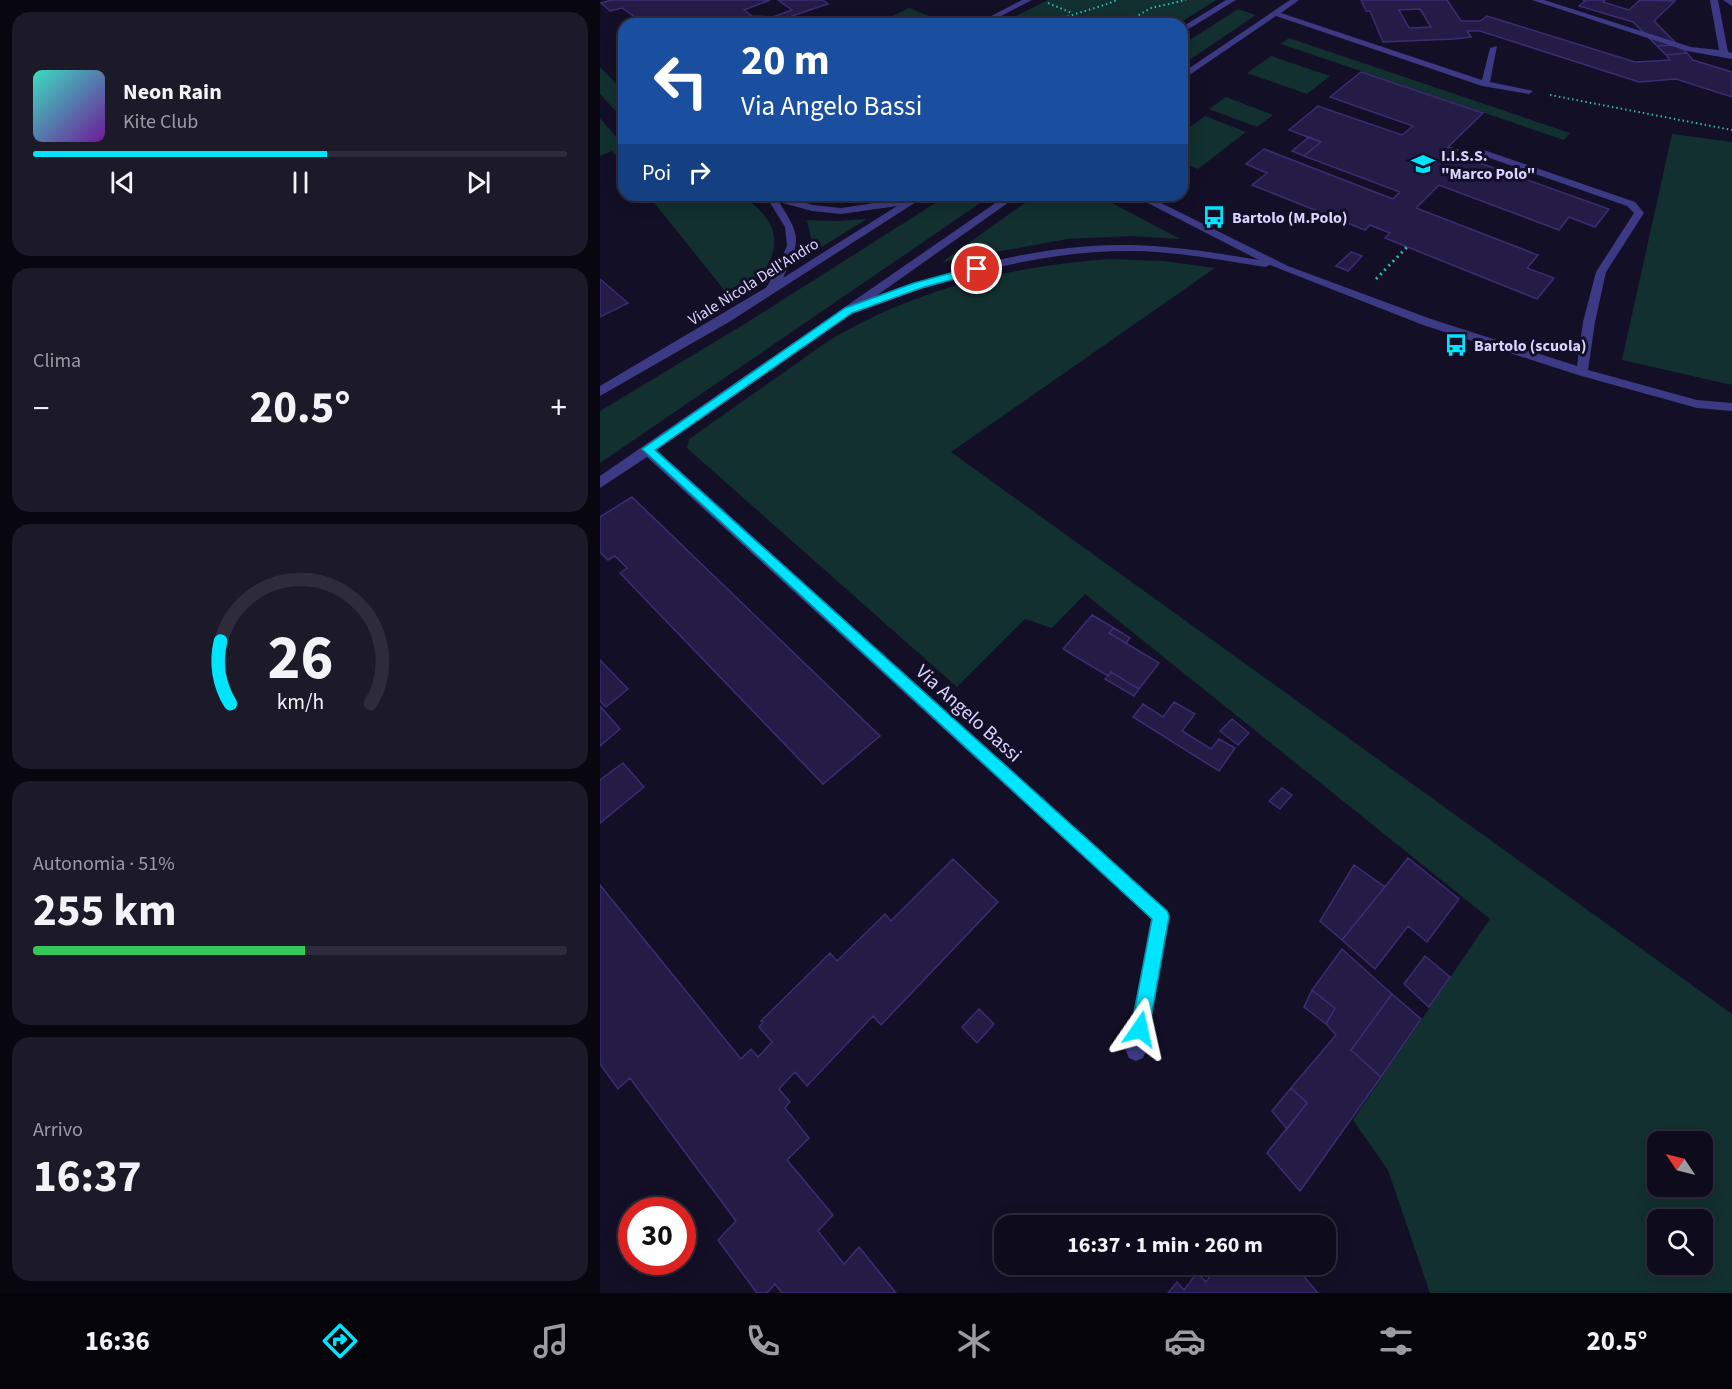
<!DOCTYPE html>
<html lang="it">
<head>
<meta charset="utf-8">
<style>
  :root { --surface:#0e0b1c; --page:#1c1929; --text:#f1f3f6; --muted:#9b9ba3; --line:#2e2b3b; --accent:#00e5ff }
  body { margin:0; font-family:"Source Sans 3",sans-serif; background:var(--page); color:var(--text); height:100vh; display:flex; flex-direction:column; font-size:22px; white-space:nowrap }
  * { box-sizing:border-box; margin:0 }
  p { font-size:20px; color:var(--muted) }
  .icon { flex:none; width:33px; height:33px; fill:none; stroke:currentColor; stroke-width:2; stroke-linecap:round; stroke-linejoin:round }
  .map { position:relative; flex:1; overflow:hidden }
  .side { display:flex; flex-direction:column; gap:12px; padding:12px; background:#08060f; width:600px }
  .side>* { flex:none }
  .top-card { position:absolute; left:18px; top:18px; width:570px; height:183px; border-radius:18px; box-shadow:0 3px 15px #0003,0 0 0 2px var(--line); background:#1a4fa0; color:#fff; overflow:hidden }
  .needle { width:39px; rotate:305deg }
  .buttons { position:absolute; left:1047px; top:1131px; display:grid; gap:12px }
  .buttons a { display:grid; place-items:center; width:66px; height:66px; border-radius:12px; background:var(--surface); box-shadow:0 3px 15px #0003,0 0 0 2px var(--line); font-size:30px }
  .speed { position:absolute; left:18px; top:1197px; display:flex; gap:12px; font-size:30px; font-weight:700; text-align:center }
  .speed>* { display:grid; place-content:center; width:78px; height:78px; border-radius:50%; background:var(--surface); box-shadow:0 3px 15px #0003,0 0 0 2px var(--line); line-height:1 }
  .speed .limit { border:9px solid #d22; background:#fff; color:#111 }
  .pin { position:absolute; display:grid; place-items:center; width:51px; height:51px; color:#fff; margin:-26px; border:3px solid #fff; border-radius:50%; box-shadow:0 2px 6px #0007 }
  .me { position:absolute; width:66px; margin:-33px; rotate:11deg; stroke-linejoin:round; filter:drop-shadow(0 0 4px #0008) }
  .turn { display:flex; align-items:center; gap:21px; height:126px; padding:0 24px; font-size:27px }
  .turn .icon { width:78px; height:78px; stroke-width:2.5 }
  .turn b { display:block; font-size:42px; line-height:51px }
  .then { display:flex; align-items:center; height:57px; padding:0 24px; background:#0003; gap:12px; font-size:22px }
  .big { font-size:45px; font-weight:700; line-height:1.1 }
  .side .card { flex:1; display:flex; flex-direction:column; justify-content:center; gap:9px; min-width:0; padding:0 21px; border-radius:18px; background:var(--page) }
  .side .dial { align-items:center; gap:0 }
  .dial svg { height:156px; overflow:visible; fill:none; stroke:var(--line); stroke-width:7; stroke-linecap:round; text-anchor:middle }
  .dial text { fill:var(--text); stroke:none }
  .song { display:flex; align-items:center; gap:18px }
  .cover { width:72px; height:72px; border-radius:9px; background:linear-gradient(135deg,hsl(170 70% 55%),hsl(280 70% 35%)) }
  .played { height:6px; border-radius:3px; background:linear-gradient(90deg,var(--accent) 55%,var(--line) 55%) }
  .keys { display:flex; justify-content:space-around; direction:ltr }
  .heat { display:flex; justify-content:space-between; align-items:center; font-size:33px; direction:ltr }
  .charge { height:9px; border-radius:4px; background:linear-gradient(90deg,#34c759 51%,var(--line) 0) }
  .trip { position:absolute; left:394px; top:1215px; width:342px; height:60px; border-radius:18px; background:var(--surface); box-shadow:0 3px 15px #0003,0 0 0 2px var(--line); font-weight:700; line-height:60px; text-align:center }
  .menu { display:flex; height:96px; justify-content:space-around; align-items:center; background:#06040b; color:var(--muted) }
  .menu .icon { width:42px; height:42px }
  .menu .active { color:var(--accent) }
  .menu b { font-size:27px; color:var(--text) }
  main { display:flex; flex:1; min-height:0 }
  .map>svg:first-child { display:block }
  .green { fill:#12302f; fill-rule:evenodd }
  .building { fill:#241b47; stroke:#3b2d73; stroke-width:1.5; fill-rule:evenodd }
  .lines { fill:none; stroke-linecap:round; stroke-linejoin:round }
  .path-far1 { stroke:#2fb8b0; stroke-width:2; stroke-dasharray:1.5 3; stroke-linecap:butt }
  .path { stroke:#2fb8b0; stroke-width:3; stroke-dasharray:2 4; stroke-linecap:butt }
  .minor { fill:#3d3a85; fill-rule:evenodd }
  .route { fill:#00e5ff; stroke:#0095a6; stroke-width:1.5 }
  .labels { text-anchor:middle; stroke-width:6; stroke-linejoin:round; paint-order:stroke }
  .far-poi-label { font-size:16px; font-weight:bold; fill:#d9d4ff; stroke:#130f26; text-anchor:start }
  .far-street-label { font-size:16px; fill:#d9d4ff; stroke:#130f26 }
  .street-label { font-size:20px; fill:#d9d4ff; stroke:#130f26 }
</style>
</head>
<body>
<main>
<section class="side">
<div class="card">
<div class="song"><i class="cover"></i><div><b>Neon Rain</b><p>Kite Club</p></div></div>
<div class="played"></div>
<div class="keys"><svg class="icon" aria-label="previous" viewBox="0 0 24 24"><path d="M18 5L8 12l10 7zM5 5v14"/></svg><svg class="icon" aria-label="pause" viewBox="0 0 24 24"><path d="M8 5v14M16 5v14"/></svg><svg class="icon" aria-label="next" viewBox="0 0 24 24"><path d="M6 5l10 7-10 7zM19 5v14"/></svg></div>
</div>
<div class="card"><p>Clima</p>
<div class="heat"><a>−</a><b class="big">20.5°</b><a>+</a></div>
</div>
<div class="card dial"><svg viewBox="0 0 100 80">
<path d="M14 69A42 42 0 1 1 86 69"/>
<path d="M14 69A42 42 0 0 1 9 37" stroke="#00e5ff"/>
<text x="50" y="56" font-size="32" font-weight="700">26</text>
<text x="50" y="72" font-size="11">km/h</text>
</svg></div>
<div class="card"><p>Autonomia · 51%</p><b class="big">255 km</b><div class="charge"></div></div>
<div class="card"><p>Arrivo</p><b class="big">16:37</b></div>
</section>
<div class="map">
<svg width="1132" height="1293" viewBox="0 0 1132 1293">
  <rect width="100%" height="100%" fill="#130f26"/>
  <path class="green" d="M448,0H616L578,24H400Z
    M309,8L339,20L331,24H276Z
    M638,9L656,15L582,65V45Z
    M689,38L970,133L964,140L681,44Z
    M671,56L730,76L707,94L647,73Z
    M0,67L24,92V120L0,94Z
    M626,97L673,115L657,127L609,109Z
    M605,116L646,132L598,169L582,163V133Z
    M0,118L17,138L24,137V165L12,151L0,156Z
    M1072,134L1132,142V385L1022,360Z
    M48,195H142C153,204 165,213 171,226C184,256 155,286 133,301Z
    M348,195H392L0,463V411L148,322Z
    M436,195H497L580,239L531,236L467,239L342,262Z
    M267,219L207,256L211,238L207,220L237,221Z
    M509,259L564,261L615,268L351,452L1132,1014V1293H830L788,1170L753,1120L890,919L485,594L452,628L425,619L357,687L87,448L89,439C122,416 154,393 186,371C202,360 218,347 235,337C318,288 413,266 509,259ZM1058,1142H1102V1186H1058ZM1058,1220H1102V1264H1058Z"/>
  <path class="building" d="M12,0H170L144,10L152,16L173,17L192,10L178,0H223L228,4L189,17L198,24H111L106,20L95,24H33L29,20L36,18L22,8L10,11L1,3Z
    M761,0H847L861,21H880L887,16L1035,62L1070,60L1066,55L1087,53L1093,60L1132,72V97L1076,79L1039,82L880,31H867L871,37L854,39L783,42L770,11H766ZM820,9L831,27L809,28L799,10Z
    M983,0H1005L1003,2L1029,10L1040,0L1075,1L1054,21L1078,45L1057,46L1033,22L979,6L985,1Z
    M1078,45L1087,53L1066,55L1057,46Z
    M761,72L883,113L848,147L858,150L850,158L861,162L866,158L1009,209L995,227L969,217L959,230L839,185L816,208L938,255L927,268L954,278L937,299L785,238L790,233L770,225L765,230L652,185L667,173L646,164L664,149L793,199L800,192L704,156L721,142L689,130L718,106L802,135L813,126L730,97Z
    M709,137L721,142L704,156L692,151Z
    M751,252L762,256L748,271L736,266Z
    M0,279L28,303L0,317Z
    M32,497L280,736L223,784L20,573L27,568L15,556L8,560L0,552V517Z
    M492,615L514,628L509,633L559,663L539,689L511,672L508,676L463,649Z
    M514,628L530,638L526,643L509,633Z
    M0,660L28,689L6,707L0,701Z
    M511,672L539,689L534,696L505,679Z
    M574,702L595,714L582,731L611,749L619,739L635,748L619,771L533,717L543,704L563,717Z
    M0,706L20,729L0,746Z
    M632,719L649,733L638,745L620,731Z
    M23,763L44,787L0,823V780Z
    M682,788L692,795L680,809L669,801Z
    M808,858L859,899L827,942L808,926L775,969L742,940Z
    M353,859L398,902L281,1025L273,1016L207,1086L195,1072L179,1089L190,1102L185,1108L209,1138L187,1160L233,1215L218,1231L244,1264L259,1247L296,1293H182L175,1284L167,1293H157L118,1240L136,1221L30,1078L18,1089L0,1064V885L141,1059L151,1049L158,1057L172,1042L159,1027L163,1022L161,1021L230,953L237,961L285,914L291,921Z
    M754,865L785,887L742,940L720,921Z
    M742,949L792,994L751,1050L781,1077L700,1191L667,1153L707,1103L691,1088L736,1035L726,1024L735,1008L712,990Z
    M825,956L850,977L829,1007L804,984Z
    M712,990L735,1008L726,1024L704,1007Z
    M792,994L821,1019L781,1077L751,1050Z
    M379,1009L394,1024L377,1043L362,1027Z
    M691,1088L707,1103L687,1129L672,1111Z
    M619,1264H693L718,1293H568L577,1282L584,1290L597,1273L606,1282Z"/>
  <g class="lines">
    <path class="path-far1" d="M448,3L472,13
      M451,24C474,12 494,10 517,0
      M523,24L551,8L586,0
      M950,95L1132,130"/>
    <path class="path" d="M776,279L807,247"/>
    <path class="minor" d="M422,0H432L386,24H376Z
      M626,0H636L582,33V27Z
      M690,0H699L681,13L882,80L890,48L897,46L890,82L933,91L929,94L882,86L676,16L582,80V73Z
      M932,0H944L1091,47L1119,50L1110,0H1118L1128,52L1132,53V59L1087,51Z
      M1123,0H1132V6Z
      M881,149L1035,202L1044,213L1006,272L995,322L988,370L1097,400L1132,403V411L1097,408L978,375L823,325L670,265L665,267C620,260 575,251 529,251C440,251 355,276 272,306L264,305L57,450L567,910L570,916L546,1051L543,1058L536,1061L529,1058L526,1051L551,919L47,457L0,488V476L407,195H419L276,296C358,268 444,243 531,245C574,246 617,253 659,260L532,195H545L688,266L831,319L977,366L983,322L996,272L1034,213L1027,206L878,154V150Z
      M162,195H178L213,205L241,208L327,195L129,322L0,396V386L167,287L187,246L185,227L167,198ZM179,202L212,211L241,214L297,206L183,278C200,240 202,238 179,202Z"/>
  </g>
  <path class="route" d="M377,266L382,269L380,272L321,288L252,313L55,450L567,911L569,916L549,1029L546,1035L540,1037L534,1035L531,1029L552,919L42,449L245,308L314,283Z"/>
  <defs>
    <g id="school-bare" transform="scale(1.8)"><path d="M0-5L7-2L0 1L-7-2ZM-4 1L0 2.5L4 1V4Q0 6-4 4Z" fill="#00e5ff" stroke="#130f26" stroke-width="2.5" paint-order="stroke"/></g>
    <g id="bus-bare" transform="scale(1.8)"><path d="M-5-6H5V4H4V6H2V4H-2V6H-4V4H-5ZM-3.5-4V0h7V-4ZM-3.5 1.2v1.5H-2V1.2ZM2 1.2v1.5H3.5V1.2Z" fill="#00e5ff" stroke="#130f26" stroke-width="2.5" paint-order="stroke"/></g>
  </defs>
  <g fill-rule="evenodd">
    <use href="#school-bare" x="823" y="164"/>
    <use href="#bus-bare" x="614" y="217"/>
    <use href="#bus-bare" x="856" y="345"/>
  </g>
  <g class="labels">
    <g class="far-poi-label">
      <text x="841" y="161">I.I.S.S.<tspan x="841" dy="18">"Marco Polo"</tspan></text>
      <text x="632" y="223">Bartolo (M.Polo)</text>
      <text x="874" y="351">Bartolo (scuola)</text>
    </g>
    <g class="far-street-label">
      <text transform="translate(153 281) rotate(-32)" y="6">Viale Nicola Dell'Andro</text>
    </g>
    <g class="street-label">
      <text transform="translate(369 713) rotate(42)" y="7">Via Angelo Bassi</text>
    </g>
  </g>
</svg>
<div class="buttons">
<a><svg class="needle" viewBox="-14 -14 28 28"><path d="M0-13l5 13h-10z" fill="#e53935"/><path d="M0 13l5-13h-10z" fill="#9b9ba3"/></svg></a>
<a><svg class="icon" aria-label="search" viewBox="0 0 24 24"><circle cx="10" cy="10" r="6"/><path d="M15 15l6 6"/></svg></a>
</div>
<div class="speed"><div class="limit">30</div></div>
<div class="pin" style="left:377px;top:269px;background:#d93025"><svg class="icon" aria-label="arrive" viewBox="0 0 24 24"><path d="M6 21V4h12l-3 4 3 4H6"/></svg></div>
<svg class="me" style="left:540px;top:1029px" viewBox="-20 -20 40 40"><path d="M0-17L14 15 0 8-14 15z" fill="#00e5ff" stroke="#fff" stroke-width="4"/></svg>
<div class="trip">16:37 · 1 min · 260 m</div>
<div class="top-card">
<div class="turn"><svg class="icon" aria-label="left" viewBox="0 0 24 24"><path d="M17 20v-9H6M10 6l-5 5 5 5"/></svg><div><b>20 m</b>Via Angelo Bassi</div></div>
<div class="then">Poi<svg class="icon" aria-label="right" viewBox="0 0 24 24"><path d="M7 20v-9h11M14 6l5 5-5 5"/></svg></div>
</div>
</div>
</main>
<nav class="menu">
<b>16:36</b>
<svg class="icon active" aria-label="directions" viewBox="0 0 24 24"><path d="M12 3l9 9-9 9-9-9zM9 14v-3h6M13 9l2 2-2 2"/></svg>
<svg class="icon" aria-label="music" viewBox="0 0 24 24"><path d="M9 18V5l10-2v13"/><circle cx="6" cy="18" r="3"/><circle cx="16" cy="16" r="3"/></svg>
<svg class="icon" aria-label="phone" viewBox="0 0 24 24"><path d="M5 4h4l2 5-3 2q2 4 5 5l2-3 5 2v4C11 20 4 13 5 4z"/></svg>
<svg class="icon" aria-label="climate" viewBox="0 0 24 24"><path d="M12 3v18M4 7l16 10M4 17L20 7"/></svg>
<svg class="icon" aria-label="car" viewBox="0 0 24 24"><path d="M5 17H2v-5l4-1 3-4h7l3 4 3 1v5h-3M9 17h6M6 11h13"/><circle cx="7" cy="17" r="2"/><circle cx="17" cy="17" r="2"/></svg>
<svg class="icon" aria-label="filters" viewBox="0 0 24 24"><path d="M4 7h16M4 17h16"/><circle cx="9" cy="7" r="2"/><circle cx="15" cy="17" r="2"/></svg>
<b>20.5°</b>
</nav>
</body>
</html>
